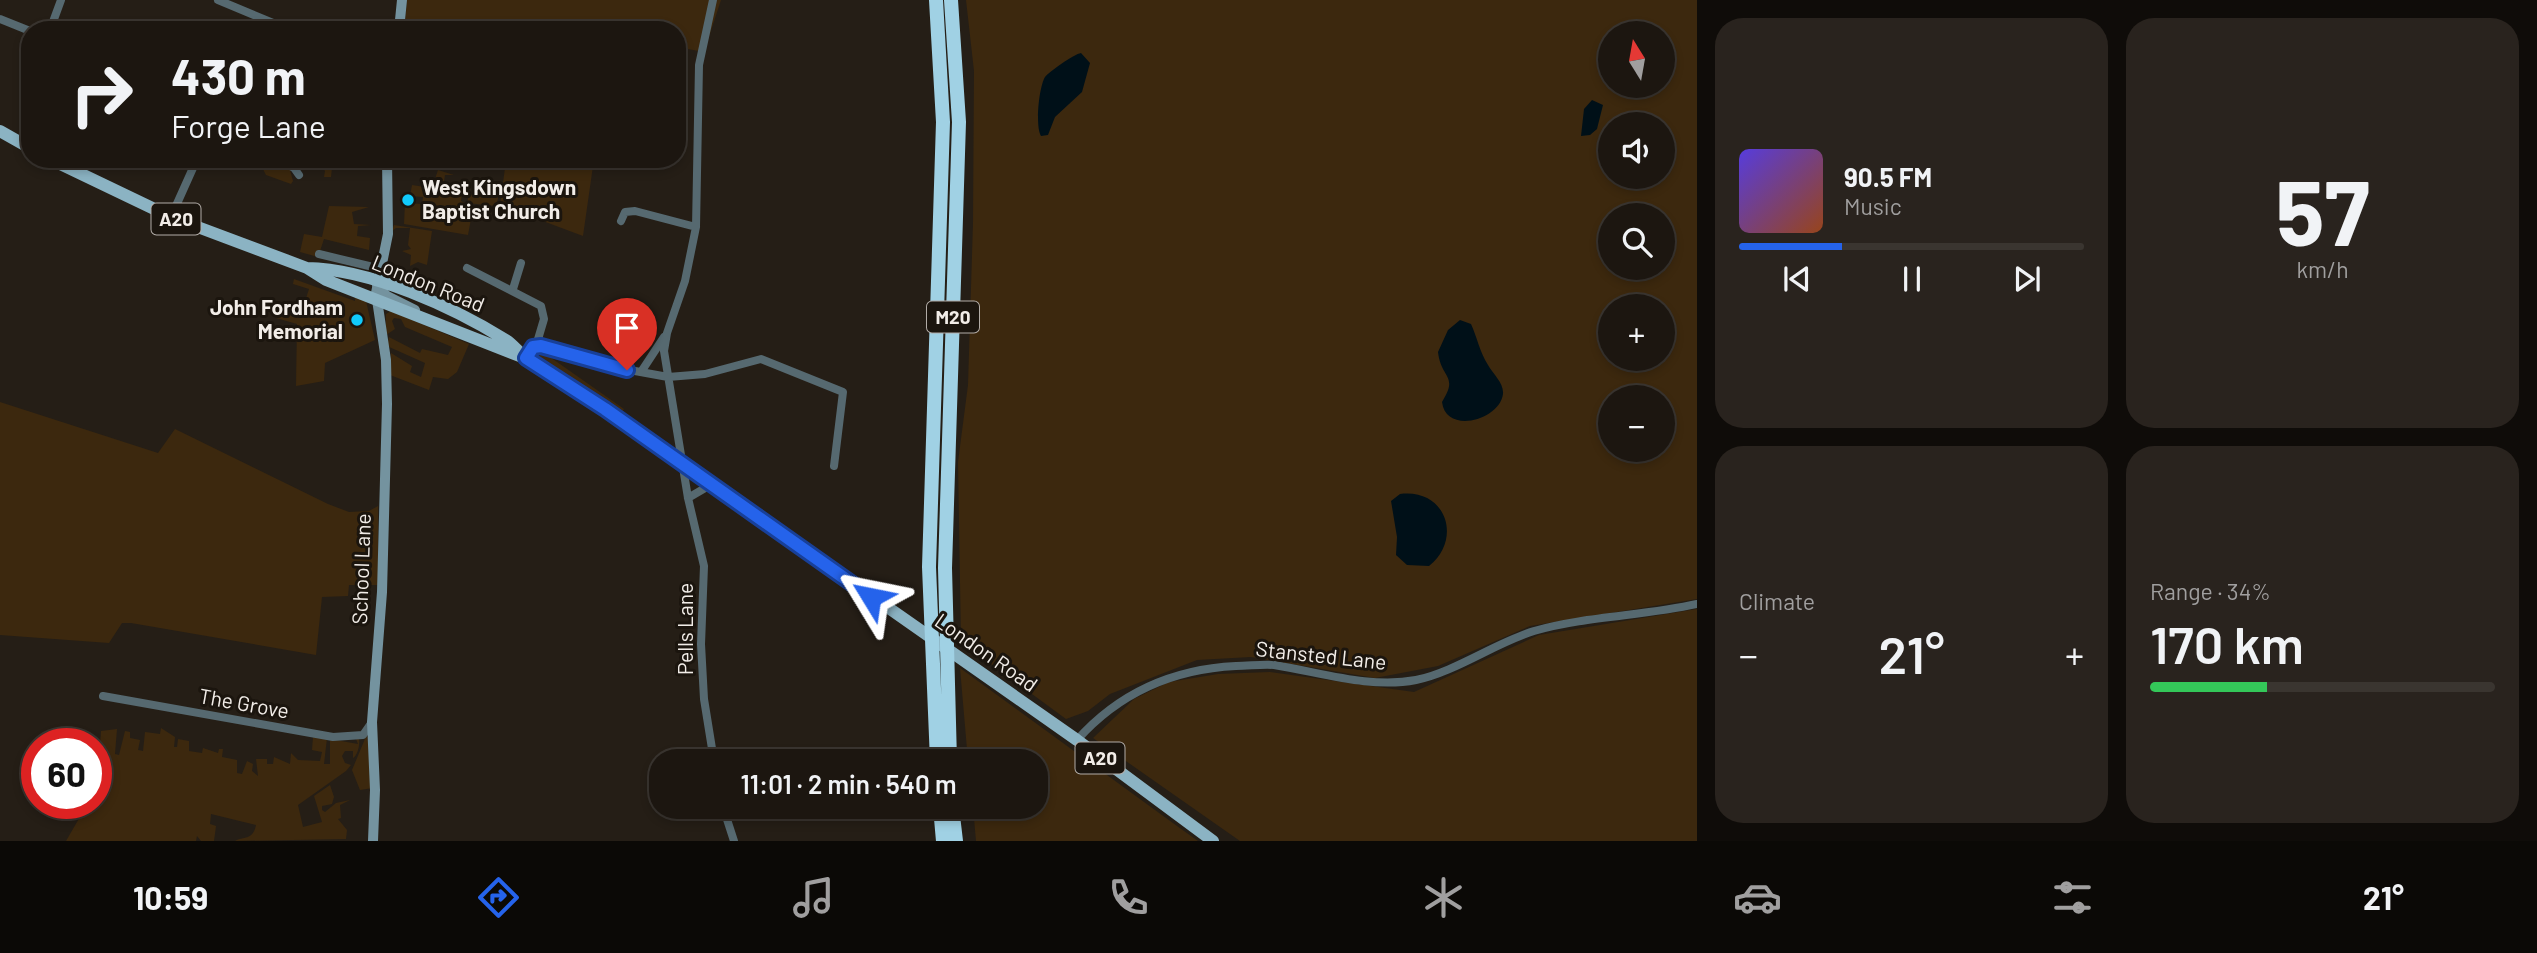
<!DOCTYPE html>
<html lang="en">
<head>
<meta charset="utf-8">
<style>
  :root { --surface:#1c1610; --page:#29231e; --text:#f1f3f6; --muted:#a09f9f; --line:#3a3530; --accent:#2563eb }
  body { margin:0; font-family:Barlow,sans-serif; background:var(--page); color:var(--text); height:100vh; display:flex; flex-direction:column; font-size:26px; white-space:nowrap }
  * { box-sizing:border-box; margin:0 }
  p { font-size:23px; color:var(--muted) }
  .icon { flex:none; width:38px; height:38px; fill:none; stroke:currentColor; stroke-width:2; stroke-linecap:round; stroke-linejoin:round }
  .map { position:relative; flex:1; overflow:hidden }
  .side { display:flex; flex-direction:column; gap:18px; padding:18px; background:#0f0c09; width:840px }
  .side>* { flex:none }
  .banner { position:absolute; left:21px; top:21px; width:665px; height:147px; border-radius:28px; box-shadow:0 4px 10px #0003,0 0 0 2px var(--line); background:#1c1610; color:var(--text); overflow:hidden }
  .needle { width:46px; rotate:349deg }
  .controls { position:absolute; left:1598px; top:21px; display:grid; gap:14px }
  .controls a { display:grid; place-items:center; width:77px; height:77px; border-radius:50%; background:var(--surface); box-shadow:0 4px 10px #0003,0 0 0 2px var(--line); font-size:35px }
  .speed { position:absolute; left:21px; top:728px; display:flex; gap:14px; font-size:35px; font-weight:700; text-align:center }
  .speed>* { display:grid; place-content:center; width:91px; height:91px; border-radius:50%; background:var(--surface); box-shadow:0 4px 10px #0003,0 0 0 2px var(--line); line-height:1 }
  .speed .limit { border:10px solid #d22; background:#fff; color:#111 }
  .pin { position:absolute; display:grid; place-items:center; width:60px; height:60px; color:#fff; margin:-72px -30px; border-radius:50% 50% 50% 0; rotate:-45deg; box-shadow:0 0 7px #0007 }
  .pin .icon { rotate:45deg }
  .me { position:absolute; width:77px; margin:-38px; rotate:305deg; stroke-linejoin:round; filter:drop-shadow(0 0 5px #0008) }
  .turn { display:flex; align-items:center; gap:24px; height:147px; padding:0 35px; font-size:32px }
  .turn .icon { width:91px; height:91px; stroke-width:2.5 }
  .turn b { display:block; font-size:49px; line-height:60px }
  .big { font-size:52px; font-weight:600; line-height:1.1 }
  .side .card { flex:1; display:flex; flex-direction:column; justify-content:center; gap:10px; min-width:0; padding:0 24px; border-radius:28px; background:var(--page) }
  .side .dial { align-items:center; gap:0 }
  .dial b { font-size:91px; line-height:1 }
  .song { display:flex; align-items:center; gap:21px }
  .cover { width:84px; height:84px; border-radius:10px; background:linear-gradient(135deg,hsl(250 70% 55%),hsl(20 70% 35%)) }
  .played { height:7px; border-radius:4px; background:linear-gradient(90deg,var(--accent) 30%,var(--line) 30%) }
  .keys { display:flex; justify-content:space-around; direction:ltr }
  .heat { display:flex; justify-content:space-between; align-items:center; font-size:38px; direction:ltr }
  .charge { height:10px; border-radius:5px; background:linear-gradient(90deg,#34c759 34%,var(--line) 0) }
  .side .tiles { flex:1; display:grid; gap:18px; grid-template-columns:repeat(2,1fr) }
  .trip { position:absolute; left:649px; top:749px; width:399px; height:70px; border-radius:28px; background:var(--surface); box-shadow:0 4px 10px #0003,0 0 0 2px var(--line); font-weight:600; line-height:70px; text-align:center }
  .tab-bar { display:flex; height:112px; justify-content:space-around; align-items:center; background:#0b0906; color:var(--muted) }
  .tab-bar .icon { width:49px; height:49px }
  .tab-bar .selected { color:var(--accent) }
  .tab-bar b { font-size:32px; color:var(--text) }
  main { display:flex; flex:1; min-height:0 }
  .map>svg:first-child { display:block }
  .green { fill:#3c280e; fill-rule:evenodd }
  .water { fill:#001018 }
  .lines { fill:none; stroke-linecap:round; stroke-linejoin:round }
  .street { stroke:#566970; stroke-width:8 }
  .secondary { stroke:#74939f; stroke-width:10 }
  .primary { stroke:#8bb3c3; stroke-width:12 }
  .highway { stroke:#a0d1e4; stroke-width:14 }
  .route-casing { stroke:#184099; stroke-width:18 }
  .route { stroke:#2563eb; stroke-width:12 }
  .poi-dot { fill:#11cafb; stroke:#1b150e; stroke-width:2.5 }
  .labels { text-anchor:middle; stroke-width:6; stroke-linejoin:round; paint-order:stroke }
  .shield { fill:#1b150e; stroke:#b2aca7; stroke-width:2 }
  .shield-label { font-size:19px; font-weight:bold; fill:#f2ede8 }
  .poi-label { font-size:21px; font-weight:bold; fill:#f2ede8; stroke:#1b150e; text-anchor:start }
  .street-label { font-size:21px; fill:#f2ede8; stroke:#1b150e }
</style>
</head>
<body>
<main>
<div class="map">
<svg width="1697" height="841" viewBox="0 0 1697 841">
  <rect width="100%" height="100%" fill="#251e16"/>
  <path class="green" d="M407,0H721L704,52L677,47V30H438L434,26L405,23Z
    M966,0H1697V599L1530,626L1438,666L1375,678L1251,657L1197,660L1110,694L1088,711L1066,719L961,642L958,462L968,385L973,223L974,71ZM1610,33H1662V86H1610ZM1610,124H1662V177H1610ZM1610,215H1662V268H1610ZM1610,306H1662V359H1610ZM1610,397H1662V450H1610Z
    M267,159H274L290,170L293,181L291,184L266,175L263,169Z
    M310,159H365L360,160V166L373,169L332,168L331,177H324L325,171L320,164L323,160L311,164Z
    M501,159H594L583,236L500,205L505,168Z
    M438,170L454,175H445L443,188L462,192L461,201L473,208L468,235L404,224L405,203L422,204L423,197L410,196L412,185L425,187L424,197L436,196L434,182Z
    M482,180L499,183L501,187L496,206L467,203L469,194L485,197L486,190L491,191L492,184Z
    M329,206L369,207L352,212L354,224L371,225L358,226L357,236L370,238L369,250L324,239L318,257L300,252L304,234L322,237Z
    M394,225L432,231L427,265L418,262L410,266L411,255L402,251L411,249L408,245L410,228H396L391,232Z
    M294,279L355,301V297L366,301L375,340L325,363L324,381L296,386L297,324L276,318L279,305L302,311L309,289L293,284Z
    M391,311L469,344L457,372L448,379L433,377L429,390L390,375L391,353L412,366L410,372L421,377L425,363L387,346L389,337L420,353L422,349L448,355L452,347L405,327L401,319L394,318L392,321L395,329L386,335V314Z
    M540,350L624,409L622,412L619,414L540,358Z
    M0,402L158,453L175,429L328,504L349,512L369,511L378,506V585H349L348,596L322,597L316,655L131,623H122L109,643L0,635Z
    M1697,609V841H1240L1093,738L1134,699L1169,682L1218,674L1270,672L1414,692L1539,635Z
    M960,668L1177,826L1198,841H976L973,807H1036V761H968Z
    M161,728L175,737L174,747H177L178,739L189,741V751L202,753L203,748L218,753L219,749H223L222,757L237,760V773L242,774L247,761L253,764L252,771L258,776L256,759H267V764H273L274,757L290,764L291,753L298,760L320,761L322,752L312,750L313,737L327,738L324,764H330V739L358,744L356,739H359C360,744 358,755 353,758V751H345L342,756L345,763L351,765L346,771L298,805L303,827L322,822L314,796L330,785L334,797L332,804L322,806V810L325,812L336,803L350,800L340,805L341,818L338,819L347,830L346,839L235,841C243,836 253,841 256,825L211,814L210,824L216,826L214,841H201L197,836L196,841H66L88,803H96L101,731L117,729L115,754L119,755L125,731L130,732V738L140,740L138,750L143,751L145,732L160,734Z
    M367,734L373,788L360,790L352,770Z"/>
  <path class="water" d="M1081,53L1090,63L1082,92L1055,117L1048,135L1041,136C1035,126 1039,87 1045,77C1049,72 1074,54 1081,53Z
    M1592,100L1603,105L1597,129L1590,135L1581,136L1584,109Z
    M1460,320L1471,324C1477,337 1480,353 1488,365C1493,374 1504,383 1503,394C1500,420 1446,435 1442,402C1459,375 1441,379 1438,352L1448,330Z
    M1400,494C1446,488 1463,539 1429,566L1407,565L1396,555L1397,537L1391,501Z"/>
  <g class="lines">
    <path class="street" d="M218,0L290,30
      M713,0L699,65L696,227L685,281L667,333L664,351L688,498L704,566L701,644L704,699L714,761
      M0,19L30,31
      M50,30L61,0
      M277,159L294,168L299,175
      M171,217L197,159
      M621,221L625,212L635,211L696,227
      M319,254L369,266
      M467,268L541,306L544,319L536,346
      M513,289L521,263
      M526,358L533,347L541,346L613,367L668,377L705,374L761,359L843,392L834,466
      M641,372L664,337
      M688,498L712,484
      M103,696L333,737L363,735L372,722
      M1077,740C1119,693 1174,669 1236,666C1249,666 1262,664 1274,665C1320,672 1370,689 1416,680C1455,672 1495,643 1534,631C1587,616 1644,616 1697,604
      M723,807L734,841"/>
    <path class="secondary" d="M399,30L402,0
      M377,286L387,296L415,310
      M373,841L375,790L372,722L382,592L387,404L386,360L376,293L388,234L387,159"/>
    <path class="primary" d="M0,131L30,148
      M50,159L171,217L307,268L326,280L522,357
      M307,268C370,269 453,307 506,340C514,345 519,353 526,358C545,373 569,385 589,398L1077,740L1213,841"/>
    <path class="highway" d="M936,0L943,122L929,567L937,761
      M950,761L945,568L959,122L951,0
      M940,807L943,841
      M952,807L956,841"/>
  </g>
  <g class="lines">
    <g class="route-casing">
      <path id="route" d="M627,370L541,346L533,347L526,358L605,409L871,597"/>
    </g>
    <use href="#route" class="route"/>
  </g>
  <g class="poi-dot">
    <circle cx="408" cy="200" r="7"/>
    <circle cx="357" cy="320" r="7"/>
  </g>
  <g class="labels">
    <g class="shield">
      <rect x="151.5" y="203.5" width="49" height="31" rx="5"/>
      <rect x="927" y="301.5" width="52" height="31" rx="5"/>
      <rect x="1075.5" y="742.5" width="49" height="31" rx="5"/>
    </g>
    <g class="shield-label">
      <text x="176" y="226">A20</text>
      <text x="953" y="324">M20</text>
      <text x="1100" y="765">A20</text>
    </g>
    <g class="poi-label">
      <text x="422" y="195">West Kingsdown<tspan x="422" dy="24">Baptist Church</tspan></text>
      <text x="343" y="315" text-anchor="end">John Fordham<tspan x="343" dy="24">Memorial</tspan></text>
    </g>
    <g class="street-label">
      <text transform="translate(428 284) rotate(22)" y="7">London Road</text>
      <text transform="translate(362 569) rotate(-88)" y="7">School Lane</text>
      <text transform="translate(686 629) rotate(-90)" y="7">Pells Lane</text>
      <text transform="translate(986 653) rotate(35)" y="7">London Road</text>
      <text transform="translate(1321 656) rotate(6)" y="7">Stansted Lane</text>
      <text transform="translate(244 704) rotate(10)" y="7">The Grove</text>
    </g>
  </g>
</svg>
<div class="controls">
<a><svg class="needle" viewBox="-14 -14 28 28"><path d="M0-13l5 13h-10z" fill="#e53935"/><path d="M0 13l5-13h-10z" fill="#a09f9f"/></svg></a>
<a><svg class="icon" aria-label="sound" viewBox="0 0 24 24"><path d="M4 9h4l5-4v14l-5-4H4zM17 9q2 3 0 6"/></svg></a>
<a><svg class="icon" aria-label="search" viewBox="0 0 24 24"><circle cx="10" cy="10" r="6"/><path d="M15 15l6 6"/></svg></a>
<a>+</a>
<a>−</a>
</div>
<div class="speed"><div class="limit">60</div></div>
<div class="pin" style="left:627px;top:370px;background:#d93025"><svg class="icon" aria-label="arrive" viewBox="0 0 24 24"><path d="M6 21V4h12l-3 4 3 4H6"/></svg></div>
<svg class="me" style="left:871px;top:597px" viewBox="-20 -20 40 40"><path d="M0-17L14 15 0 8-14 15z" fill="#2563eb" stroke="#fff" stroke-width="4"/></svg>
<div class="trip">11:01 · 2 min · 540 m</div>
<div class="banner">
<div class="turn"><svg class="icon" aria-label="right" viewBox="0 0 24 24"><path d="M7 20v-9h11M14 6l5 5-5 5"/></svg><div><b>430 m</b>Forge Lane</div></div>
</div>
</div>
<section class="side">
<div class="tiles">
<div class="card">
<div class="song"><i class="cover"></i><div><b>90.5 FM</b><p>Music</p></div></div>
<div class="played"></div>
<div class="keys"><svg class="icon" aria-label="previous" viewBox="0 0 24 24"><path d="M18 5L8 12l10 7zM5 5v14"/></svg><svg class="icon" aria-label="pause" viewBox="0 0 24 24"><path d="M8 5v14M16 5v14"/></svg><svg class="icon" aria-label="next" viewBox="0 0 24 24"><path d="M6 5l10 7-10 7zM19 5v14"/></svg></div>
</div>
<div class="card dial"><b>57</b><p>km/h</p></div>
<div class="card"><p>Climate</p>
<div class="heat"><a>−</a><b class="big">21°</b><a>+</a></div>
</div>
<div class="card"><p>Range · 34%</p><b class="big">170 km</b><div class="charge"></div></div>
</div>
</section>
</main>
<nav class="tab-bar">
<b>10:59</b>
<svg class="icon selected" aria-label="directions" viewBox="0 0 24 24"><path d="M12 3l9 9-9 9-9-9zM9 14v-3h6M13 9l2 2-2 2"/></svg>
<svg class="icon" aria-label="music" viewBox="0 0 24 24"><path d="M9 18V5l10-2v13"/><circle cx="6" cy="18" r="3"/><circle cx="16" cy="16" r="3"/></svg>
<svg class="icon" aria-label="phone" viewBox="0 0 24 24"><path d="M5 4h4l2 5-3 2q2 4 5 5l2-3 5 2v4C11 20 4 13 5 4z"/></svg>
<svg class="icon" aria-label="climate" viewBox="0 0 24 24"><path d="M12 3v18M4 7l16 10M4 17L20 7"/></svg>
<svg class="icon" aria-label="car" viewBox="0 0 24 24"><path d="M5 17H2v-5l4-1 3-4h7l3 4 3 1v5h-3M9 17h6M6 11h13"/><circle cx="7" cy="17" r="2"/><circle cx="17" cy="17" r="2"/></svg>
<svg class="icon" aria-label="filters" viewBox="0 0 24 24"><path d="M4 7h16M4 17h16"/><circle cx="9" cy="7" r="2"/><circle cx="15" cy="17" r="2"/></svg>
<b>21°</b>
</nav>
</body>
</html>
